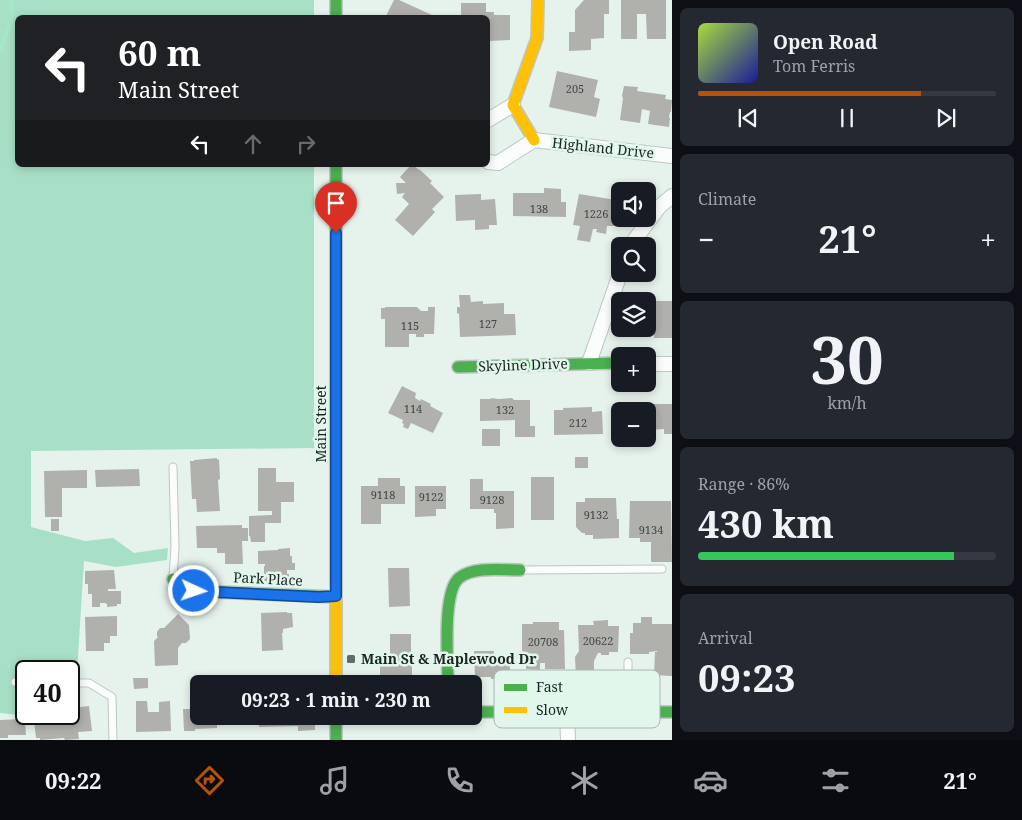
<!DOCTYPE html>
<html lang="en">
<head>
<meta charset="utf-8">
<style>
  :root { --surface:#171b24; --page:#242831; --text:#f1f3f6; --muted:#9ea1a6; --line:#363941; --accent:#b45309 }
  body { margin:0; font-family:"Noto Serif",serif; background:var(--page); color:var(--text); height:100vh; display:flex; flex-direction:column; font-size:19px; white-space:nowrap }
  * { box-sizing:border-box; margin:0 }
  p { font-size:16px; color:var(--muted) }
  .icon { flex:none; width:28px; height:28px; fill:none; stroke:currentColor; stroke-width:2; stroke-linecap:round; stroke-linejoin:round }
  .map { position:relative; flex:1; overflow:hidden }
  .panel { display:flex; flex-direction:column; gap:8px; padding:8px; background:#0d0f14; width:350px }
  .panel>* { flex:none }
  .top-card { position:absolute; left:15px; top:15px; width:475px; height:152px; border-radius:8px; box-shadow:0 2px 8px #0003; background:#202124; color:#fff; overflow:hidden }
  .fabs { position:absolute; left:611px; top:182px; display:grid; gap:10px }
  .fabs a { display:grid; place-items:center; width:45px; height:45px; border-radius:8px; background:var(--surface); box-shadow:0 2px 8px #0003; font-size:25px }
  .speed { position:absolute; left:15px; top:660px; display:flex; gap:10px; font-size:25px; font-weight:700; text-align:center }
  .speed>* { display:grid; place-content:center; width:65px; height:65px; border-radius:50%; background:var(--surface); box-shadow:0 2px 8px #0003; line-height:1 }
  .speed .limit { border:2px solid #111; border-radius:8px; background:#fff; color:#111 }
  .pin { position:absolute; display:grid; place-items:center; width:42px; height:42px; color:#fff; margin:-51px -21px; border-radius:50% 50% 50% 0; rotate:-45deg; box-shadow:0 0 5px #0007 }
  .pin .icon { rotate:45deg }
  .me { position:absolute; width:55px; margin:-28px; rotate:93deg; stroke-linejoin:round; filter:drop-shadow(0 0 4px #0008) }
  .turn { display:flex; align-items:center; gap:18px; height:105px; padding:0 20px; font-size:22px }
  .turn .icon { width:65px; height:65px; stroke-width:2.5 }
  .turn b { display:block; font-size:35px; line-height:42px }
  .lanes { display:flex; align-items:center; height:48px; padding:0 20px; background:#0003; justify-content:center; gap:25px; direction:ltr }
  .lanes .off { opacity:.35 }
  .big { font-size:38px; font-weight:700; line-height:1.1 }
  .panel .tile { flex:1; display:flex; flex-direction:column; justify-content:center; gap:8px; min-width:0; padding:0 18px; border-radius:8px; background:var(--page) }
  .panel .dial { align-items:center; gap:0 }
  .dial b { font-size:65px; line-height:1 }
  .song { display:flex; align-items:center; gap:15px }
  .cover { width:60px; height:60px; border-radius:8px; background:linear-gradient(135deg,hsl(80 70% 55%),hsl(240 70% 35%)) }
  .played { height:5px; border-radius:2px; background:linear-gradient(90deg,var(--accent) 75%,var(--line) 75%) }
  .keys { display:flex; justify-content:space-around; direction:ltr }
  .heat { display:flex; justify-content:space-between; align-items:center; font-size:28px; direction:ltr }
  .charge { height:8px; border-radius:4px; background:linear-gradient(90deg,#34c759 86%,var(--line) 0) }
  .trip { position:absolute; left:190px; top:675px; width:292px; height:50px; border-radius:8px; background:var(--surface); box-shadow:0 2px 8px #0003; font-weight:700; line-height:50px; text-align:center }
  .menu { display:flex; height:80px; justify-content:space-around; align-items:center; background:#090b0e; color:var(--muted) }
  .menu .icon { width:35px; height:35px }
  .menu .active { color:var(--accent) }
  .menu b { font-size:22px; color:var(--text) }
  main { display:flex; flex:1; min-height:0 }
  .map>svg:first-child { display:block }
  .forest { fill:#a7e0c6 }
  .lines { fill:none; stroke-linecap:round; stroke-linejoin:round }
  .stream { stroke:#a3e8c8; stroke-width:4.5 }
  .building { fill:#b0b1ad }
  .lane-casing { stroke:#bdc7c2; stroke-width:9 }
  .street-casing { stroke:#bdc7c2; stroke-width:16 }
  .fast-casing { stroke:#bdc7c2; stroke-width:14 }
  .slow-casing { stroke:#bdc7c2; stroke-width:14 }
  .lane { stroke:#fbfdfc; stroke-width:7 }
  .street { stroke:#fbfdfc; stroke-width:14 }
  .fast { stroke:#4caf50; stroke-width:11 }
  .slow { stroke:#ffc107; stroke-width:11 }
  .route-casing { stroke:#114b97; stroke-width:12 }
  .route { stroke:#1a73e8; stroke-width:9 }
  .poi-dot { fill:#636c67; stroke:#e1f7ec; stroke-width:2 }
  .labels { text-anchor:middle; stroke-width:5; stroke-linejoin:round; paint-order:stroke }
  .number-label { font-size:11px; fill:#414743 }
  .street-label { font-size:14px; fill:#1c2420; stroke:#e1f7ec }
  .poi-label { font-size:14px; font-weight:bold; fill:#1c2420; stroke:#e1f7ec; text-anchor:start }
  .key { fill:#e1f7ec; stroke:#a6b8af; stroke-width:1 }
  .key-label { font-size:14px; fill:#1c2420 }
</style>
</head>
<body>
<main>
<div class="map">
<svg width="672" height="740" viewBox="0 0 672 740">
  <rect width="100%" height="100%" fill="#e6f2ec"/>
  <path class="forest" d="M0,0H314V17L18,18V165H314V448L31,451V527L85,541L113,538L134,553L168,548L167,560L116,567L84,561L77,672H21L26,703V714H28L29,716L0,713Z"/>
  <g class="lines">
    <path class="stream" d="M0,51L12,17L11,0"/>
  </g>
  <path class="building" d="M394,0H399L432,15L431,18H385Z
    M584,0H609V14H604V38L591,39V50L569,51V32H575V10Z
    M621,0H666V39H647L646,14H637V39H621Z
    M461,3H486V12H494V15H510V40L488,41V18H461Z
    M557,71L598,80L594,97L600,99L596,117L549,107Z
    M624,86L638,87L637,91L666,95L665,99L672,100L671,112H670L669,118H670L669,127L648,124L650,111L642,109L640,123L620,120L623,98L622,96Z
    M411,165H413L419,170V169L432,181L430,183L444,197L432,209L435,212L413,236L395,220L409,204L402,197L405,193L397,194L396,183H406L400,177Z
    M544,188L561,189V202H566V217L513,216V193H544Z
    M481,194V200L495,199L497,225H489V229L475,230V220L456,221L455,195Z
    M579,194L616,200L615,203H618L614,226H607L606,234L596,232L597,229H593L590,242L577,240L580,226L573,225Z
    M459,295H470L471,302L483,301V304L504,303V314H515L516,335L460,337L459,313L457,314V307H460Z
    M648,301H672V338H654V327H651V337H629V329H648Z
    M385,307H417L421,311H428V307H435L434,334H424V337H416V334H409V347H385V319H381V308H385Z
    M402,386L416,393L415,398L420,401L421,399L431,404L430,406L443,413L433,433L411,423L408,429L403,427L404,424L402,423L403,420L388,413Z
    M492,398L498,399L512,398L514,400H530V426H535V437H515V420L480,421V399H490Z
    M640,404H672V434H664V429L648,430V411H640Z
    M592,407V412L602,411L603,434L554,435V410H563V408Z
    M482,429H500V446H482Z
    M575,457H588V468H575Z
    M217,458V460L219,459L220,479L218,480L220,511L197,512L196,499H192L190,461H194V460Z
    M258,468H276V482H294V502H281V523H265V542H251L250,536H249V516L272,515V511H258Z
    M139,469L140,486L96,487L95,470Z
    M87,470V488H62V517H45L44,471Z
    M531,477H554V520H531Z
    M378,478H400V486H405V504H381V524H361V486H378Z
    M470,479H483V491H514V528L496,529V513H494V509H470Z
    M415,486H446V509H436V516L415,517Z
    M585,498H616L617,519H619V538L593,539V535H585V533H582L576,527V502H585Z
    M630,501H671L672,562H651V542H640V538H629Z
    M51,519H59V531H51Z
    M242,525V528H248V541H242L243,564H225V553H217V548H197L196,526Z
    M290,548V556H292V563H295V570H287V574H289V583H264V566H265V564H258V551L278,550V549Z
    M388,568H409L410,606L389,607Z
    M114,570L116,589H108V591H121V604H117V606L107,607V604L105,603H100V607H92V594H88V584H85V571Z
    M287,612V613H292L293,627L283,629V633H282L283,650L262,651L261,613Z
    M178,614L189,625L190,639L186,643H182L178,648V665L155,666L154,641L158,637L157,636V632L160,628H164Z
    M117,616V636H110V643H104V651H86L85,617Z
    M641,617H652V624H672V676L654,675L655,652H657V651L649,652V654H630V633H633V623H641Z
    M608,620V626H619L618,652H609V655H601V653H598L594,661V678L581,679V678H576L575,657L579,651L578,625H594L593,621Z
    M533,622H559V630H564L565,669H545V663H540V670L526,669V664H522V624H533Z
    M390,634H411V665H412V681H380V658H390Z
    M474,651H494V657H510V676H502V679H491V677H475Z
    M133,678H148V688L134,689Z
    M199,698V716H220V719H217V728L195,729V731H184L183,709H195V699Z
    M136,701H147L148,712H159V702L170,701L171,731L136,732Z
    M89,706L92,731L78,732L79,739L65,740L64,738L40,740V738H36L34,720L52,717V715L69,714V712L73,711L72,708Z
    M259,716H315V730L298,731V726L259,727Z
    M23,719V723L25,722L26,735H8V738H0V720Z"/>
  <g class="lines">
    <g class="lane-casing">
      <path id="lane" d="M522,570L662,569
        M173,578L175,547L173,467
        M628,662V709
        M15,682L26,683
        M69,683H89L112,697L113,740"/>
    </g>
    <g class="street-casing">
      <path id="street" d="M488,120L513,105
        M488,162L498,163L534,140L672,156
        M630,246L659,207L672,196
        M589,363L620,274
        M648,364H672
        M567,712L568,740"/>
    </g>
    <g class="fast-casing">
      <path id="fast" d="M336,0V18
        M336,165V372
        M458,367L620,363
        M173,579L194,591L336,597
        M448,684C448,662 442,592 459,578C473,566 503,570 520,570
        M474,712H672
        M336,716V740"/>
    </g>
    <g class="slow-casing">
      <path id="slow" d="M534,140L513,105L537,38L538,0
        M336,372V684"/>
    </g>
    <use href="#lane" class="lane"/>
    <use href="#street" class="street"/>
    <use href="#fast" class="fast"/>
    <use href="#slow" class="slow"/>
  </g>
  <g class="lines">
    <g class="route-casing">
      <path id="route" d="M194,591L318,597L336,596V233"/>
    </g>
    <use href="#route" class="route"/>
  </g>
  <rect class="poi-dot" x="346" y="654" width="10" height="10" rx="2.5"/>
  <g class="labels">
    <g class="number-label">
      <text x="575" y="93">205</text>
      <text x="539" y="213">138</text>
      <text x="596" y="218">1226</text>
      <text x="488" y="328">127</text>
      <text x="410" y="330">115</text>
      <text x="413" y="413">114</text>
      <text x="505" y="414">132</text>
      <text x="578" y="427">212</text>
      <text x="383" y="499">9118</text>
      <text x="431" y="501">9122</text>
      <text x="492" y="504">9128</text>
      <text x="596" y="519">9132</text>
      <text x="651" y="534">9134</text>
      <text x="598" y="645">20622</text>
      <text x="543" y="646">20708</text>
    </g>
    <g class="street-label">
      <text transform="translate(603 148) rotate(6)" y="5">Highland Drive</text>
      <text transform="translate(523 365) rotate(-2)" y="5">Skyline Drive</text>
      <text transform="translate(321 424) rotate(-90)" y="5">Main Street</text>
      <text transform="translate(268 579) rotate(3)" y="5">Park Place</text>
    </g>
    <g class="poi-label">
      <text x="361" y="664">Main St &amp; Maplewood Dr</text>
    </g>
  </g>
  <rect x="494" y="670" width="166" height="58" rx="8" class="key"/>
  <rect x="504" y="684" width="23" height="7" fill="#4caf50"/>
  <rect x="504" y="707" width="23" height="6" fill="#ffc107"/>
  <g class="key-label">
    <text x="536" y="692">Fast</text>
    <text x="536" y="715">Slow</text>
  </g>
</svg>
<div class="fabs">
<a><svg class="icon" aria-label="sound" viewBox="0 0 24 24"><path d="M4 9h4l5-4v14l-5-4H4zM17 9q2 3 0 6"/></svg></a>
<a><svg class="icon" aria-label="search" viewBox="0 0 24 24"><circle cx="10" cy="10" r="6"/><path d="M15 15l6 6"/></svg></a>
<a><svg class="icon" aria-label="layers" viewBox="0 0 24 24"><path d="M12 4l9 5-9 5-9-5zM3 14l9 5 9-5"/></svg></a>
<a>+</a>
<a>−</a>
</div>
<div class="speed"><div class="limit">40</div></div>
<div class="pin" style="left:336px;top:233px;background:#d93025"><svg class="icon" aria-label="arrive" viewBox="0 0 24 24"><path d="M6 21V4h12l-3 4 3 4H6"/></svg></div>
<svg class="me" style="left:194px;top:591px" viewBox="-20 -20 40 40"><circle r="17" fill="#1a73e8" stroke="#fff" stroke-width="3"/><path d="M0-11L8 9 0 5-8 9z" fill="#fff"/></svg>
<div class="trip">09:23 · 1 min · 230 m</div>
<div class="top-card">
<div class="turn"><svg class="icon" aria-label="left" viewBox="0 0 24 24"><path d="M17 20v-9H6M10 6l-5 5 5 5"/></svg><div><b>60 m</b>Main Street</div></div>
<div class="lanes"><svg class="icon" aria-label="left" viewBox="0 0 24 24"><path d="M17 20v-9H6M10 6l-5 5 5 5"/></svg><svg class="icon off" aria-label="ahead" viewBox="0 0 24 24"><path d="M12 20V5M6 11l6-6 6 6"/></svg><svg class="icon off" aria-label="right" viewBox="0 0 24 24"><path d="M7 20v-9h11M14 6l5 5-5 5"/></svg></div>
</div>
</div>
<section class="panel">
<div class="tile">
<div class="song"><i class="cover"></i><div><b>Open Road</b><p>Tom Ferris</p></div></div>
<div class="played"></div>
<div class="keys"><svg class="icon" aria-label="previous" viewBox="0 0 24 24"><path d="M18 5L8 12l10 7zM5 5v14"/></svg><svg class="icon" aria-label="pause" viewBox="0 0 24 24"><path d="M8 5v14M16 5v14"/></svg><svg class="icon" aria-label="next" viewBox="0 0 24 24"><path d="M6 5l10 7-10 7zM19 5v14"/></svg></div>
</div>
<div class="tile"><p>Climate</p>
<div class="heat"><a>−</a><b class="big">21°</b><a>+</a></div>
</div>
<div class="tile dial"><b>30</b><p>km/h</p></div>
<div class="tile"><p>Range · 86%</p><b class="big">430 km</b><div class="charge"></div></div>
<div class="tile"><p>Arrival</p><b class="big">09:23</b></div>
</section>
</main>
<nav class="menu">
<b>09:22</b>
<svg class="icon active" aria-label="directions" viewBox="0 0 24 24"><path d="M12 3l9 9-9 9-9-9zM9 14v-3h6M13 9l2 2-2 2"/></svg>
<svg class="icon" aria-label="music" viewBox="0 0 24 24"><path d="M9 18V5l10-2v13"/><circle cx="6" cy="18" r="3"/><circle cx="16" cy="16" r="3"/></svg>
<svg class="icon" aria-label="phone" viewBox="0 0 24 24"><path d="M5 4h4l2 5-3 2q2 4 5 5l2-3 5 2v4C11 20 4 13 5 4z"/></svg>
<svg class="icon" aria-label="climate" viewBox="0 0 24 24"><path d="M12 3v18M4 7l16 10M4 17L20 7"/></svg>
<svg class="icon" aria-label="car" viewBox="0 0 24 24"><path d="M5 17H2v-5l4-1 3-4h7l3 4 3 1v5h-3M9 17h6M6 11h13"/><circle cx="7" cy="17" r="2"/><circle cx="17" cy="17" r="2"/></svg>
<svg class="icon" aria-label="filters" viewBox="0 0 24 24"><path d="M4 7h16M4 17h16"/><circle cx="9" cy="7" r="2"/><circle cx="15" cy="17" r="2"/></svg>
<b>21°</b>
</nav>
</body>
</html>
